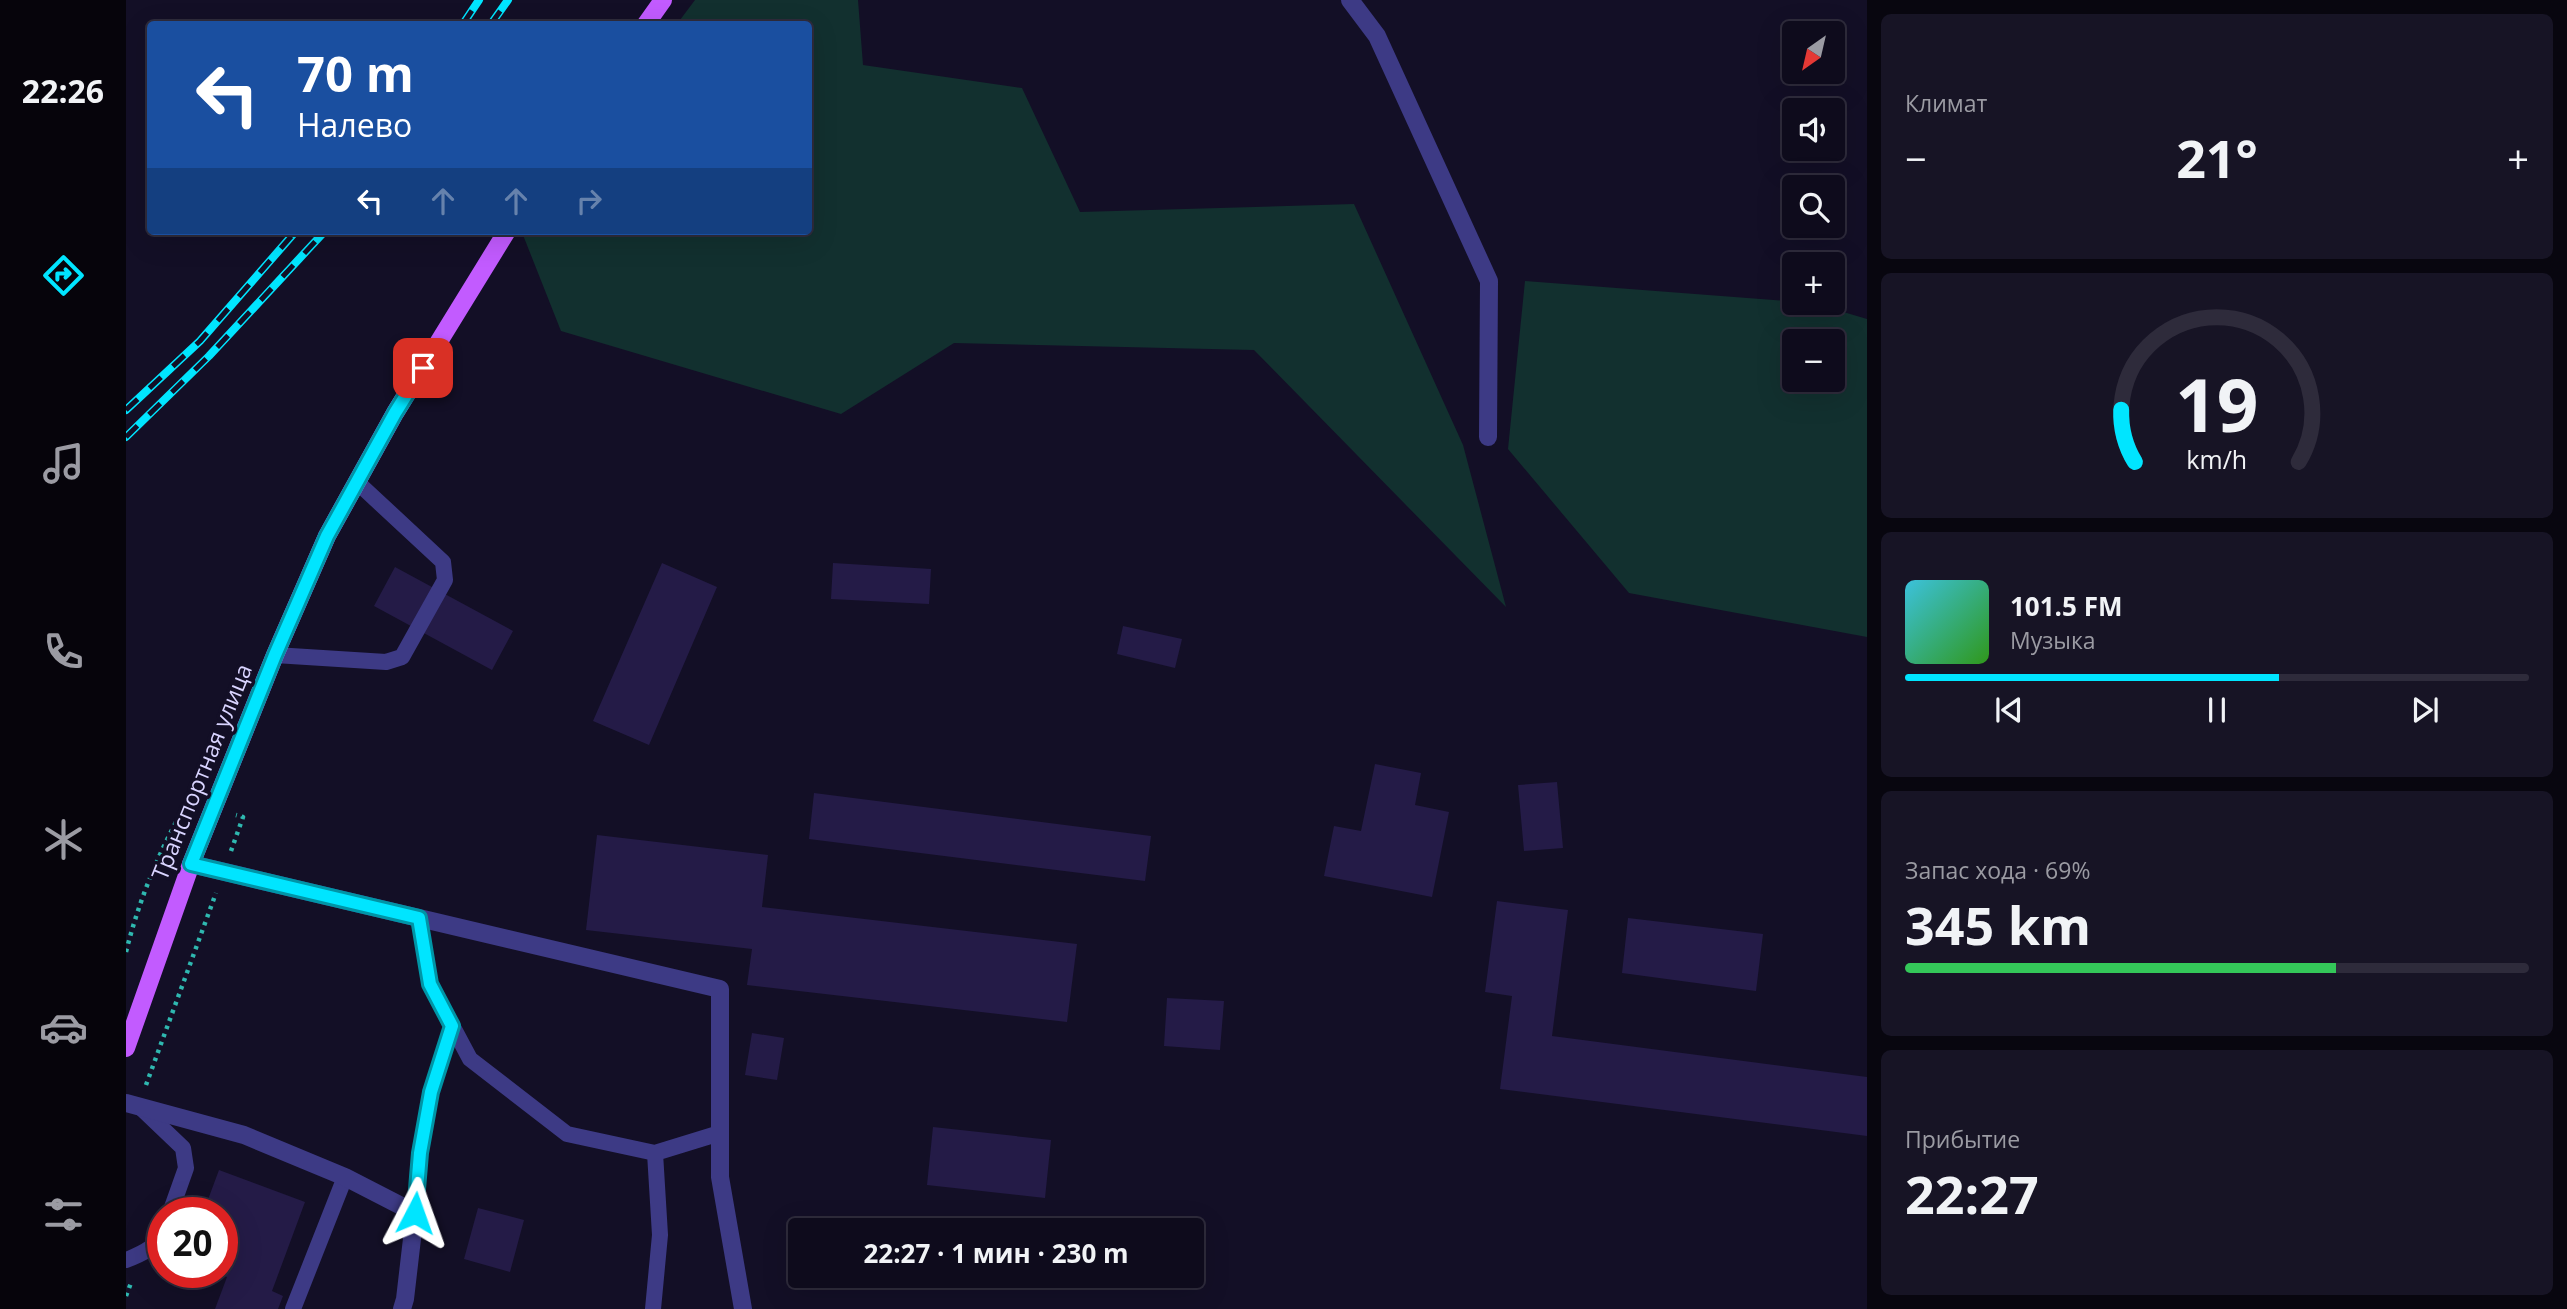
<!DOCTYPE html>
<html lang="ru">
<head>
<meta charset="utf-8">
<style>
  :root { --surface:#0e0b1c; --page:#171425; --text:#f1f3f6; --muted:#9b9ba3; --line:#2e2b3b; --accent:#00e5ff }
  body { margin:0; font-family:"Open Sans",sans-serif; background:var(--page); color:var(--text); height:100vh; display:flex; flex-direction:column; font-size:26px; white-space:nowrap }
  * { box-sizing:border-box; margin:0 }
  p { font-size:23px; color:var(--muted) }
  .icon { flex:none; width:38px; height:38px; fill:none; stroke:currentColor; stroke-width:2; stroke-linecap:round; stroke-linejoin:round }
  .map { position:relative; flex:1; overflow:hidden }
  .sheet { display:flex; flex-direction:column; gap:14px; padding:14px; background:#08060f; width:700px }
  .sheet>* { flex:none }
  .banner { position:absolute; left:21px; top:21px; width:665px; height:214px; border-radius:7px; box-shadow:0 7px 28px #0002,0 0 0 2px var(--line); background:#1a4fa0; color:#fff; overflow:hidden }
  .needle { width:46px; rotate:214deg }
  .controls { position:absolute; left:1656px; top:21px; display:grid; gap:14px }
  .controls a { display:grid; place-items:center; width:63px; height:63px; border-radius:7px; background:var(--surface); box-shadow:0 7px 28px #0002,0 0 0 2px var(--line); font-size:35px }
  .speed { position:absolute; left:21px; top:1197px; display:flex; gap:14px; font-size:35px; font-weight:700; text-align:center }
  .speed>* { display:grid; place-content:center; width:91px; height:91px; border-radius:50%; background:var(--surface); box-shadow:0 7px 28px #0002,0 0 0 2px var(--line); line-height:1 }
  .speed .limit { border:10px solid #d22; background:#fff; color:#111 }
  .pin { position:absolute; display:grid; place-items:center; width:60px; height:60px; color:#fff; margin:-30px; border-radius:14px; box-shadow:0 4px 10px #0006 }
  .me { position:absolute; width:77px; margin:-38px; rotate:4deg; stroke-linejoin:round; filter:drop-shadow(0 0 5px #0008) }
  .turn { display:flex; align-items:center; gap:24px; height:147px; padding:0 35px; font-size:32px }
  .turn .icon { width:91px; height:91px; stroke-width:2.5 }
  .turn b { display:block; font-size:49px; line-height:60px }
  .lanes { display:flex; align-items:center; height:66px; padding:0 35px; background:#0003; justify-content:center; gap:35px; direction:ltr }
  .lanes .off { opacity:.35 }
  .big { font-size:52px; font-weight:700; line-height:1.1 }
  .sheet .tile { flex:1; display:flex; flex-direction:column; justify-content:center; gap:10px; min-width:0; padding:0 24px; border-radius:10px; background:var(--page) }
  .sheet .dial { align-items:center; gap:0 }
  .dial svg { height:182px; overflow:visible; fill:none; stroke:var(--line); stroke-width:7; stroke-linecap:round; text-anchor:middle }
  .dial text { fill:var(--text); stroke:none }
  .song { display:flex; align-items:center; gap:21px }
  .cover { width:84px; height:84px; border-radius:10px; background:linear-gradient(135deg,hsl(190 70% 55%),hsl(110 70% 35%)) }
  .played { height:7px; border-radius:4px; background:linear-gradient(90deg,var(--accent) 60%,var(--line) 60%) }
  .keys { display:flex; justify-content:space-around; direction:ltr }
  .heat { display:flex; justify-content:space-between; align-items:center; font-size:38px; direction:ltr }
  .charge { height:10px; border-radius:5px; background:linear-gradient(90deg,#34c759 69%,var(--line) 0) }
  .trip { position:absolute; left:662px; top:1218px; width:416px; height:70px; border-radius:7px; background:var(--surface); box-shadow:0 7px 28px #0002,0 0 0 2px var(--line); font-weight:700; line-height:70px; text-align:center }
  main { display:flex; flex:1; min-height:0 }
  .tabs { display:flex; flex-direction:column; width:126px; justify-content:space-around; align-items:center; background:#06040b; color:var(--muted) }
  .tabs .icon { width:49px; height:49px }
  .tabs .active { color:var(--accent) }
  .tabs b { font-size:32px; color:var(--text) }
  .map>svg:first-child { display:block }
  .green { fill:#12302f; fill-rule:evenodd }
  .building { fill:#241b47 }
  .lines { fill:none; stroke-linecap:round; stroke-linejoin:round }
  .path { stroke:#2fb8b0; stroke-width:4.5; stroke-dasharray:3.5 5; stroke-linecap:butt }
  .service { stroke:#3d3a85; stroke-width:16 }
  .minor { stroke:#3d3a85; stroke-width:18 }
  .primary { stroke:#c25bff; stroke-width:18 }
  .rail-casing { stroke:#00e5ff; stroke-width:8 }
  .rail { stroke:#130f26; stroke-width:5; stroke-dasharray:16; stroke-linecap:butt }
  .route-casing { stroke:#0095a6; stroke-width:18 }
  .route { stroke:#00e5ff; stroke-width:12 }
  .labels { text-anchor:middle; stroke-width:7; stroke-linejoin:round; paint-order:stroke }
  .street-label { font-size:23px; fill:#d9d4ff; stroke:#130f26 }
</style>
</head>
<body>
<main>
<nav class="tabs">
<b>22:26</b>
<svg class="icon active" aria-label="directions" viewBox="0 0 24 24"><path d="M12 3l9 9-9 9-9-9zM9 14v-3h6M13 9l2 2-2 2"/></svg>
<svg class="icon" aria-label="music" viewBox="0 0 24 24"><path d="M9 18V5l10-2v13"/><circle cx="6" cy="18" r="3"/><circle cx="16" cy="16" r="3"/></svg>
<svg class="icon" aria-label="phone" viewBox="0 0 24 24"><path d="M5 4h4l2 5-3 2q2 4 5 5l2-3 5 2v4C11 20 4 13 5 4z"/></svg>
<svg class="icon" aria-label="climate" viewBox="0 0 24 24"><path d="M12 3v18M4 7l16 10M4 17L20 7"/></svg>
<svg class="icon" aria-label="car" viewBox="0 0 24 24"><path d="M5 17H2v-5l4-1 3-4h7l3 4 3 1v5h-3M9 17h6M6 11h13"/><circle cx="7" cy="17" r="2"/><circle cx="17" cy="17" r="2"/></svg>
<svg class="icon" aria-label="filters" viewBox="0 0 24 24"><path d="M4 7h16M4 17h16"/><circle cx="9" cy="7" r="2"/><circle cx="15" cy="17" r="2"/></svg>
</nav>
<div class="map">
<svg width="1741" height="1309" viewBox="0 0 1741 1309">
  <rect width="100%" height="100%" fill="#130f26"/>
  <path class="green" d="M569,0H732L737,65L896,88L954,212L1228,204L1337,445L1380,607L1128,350L828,343L715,414L435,331L397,235L400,231H682V24H551Z
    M1399,281L1687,303L1741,319V637L1503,593L1382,449ZM1668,341H1706V380H1668Z"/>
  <path class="building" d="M536,563L591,587L523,745L467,721Z
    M707,563L805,569L803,604L705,599Z
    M269,567L387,631L366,670L248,606Z
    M997,626L1056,639L1049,668L991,654Z
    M1249,764L1295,773L1289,805L1323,812L1306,897L1198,876L1208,826L1235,831Z
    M1431,782L1437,848L1398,851L1392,785Z
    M688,793L1025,836L1019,881L683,839Z
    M471,835L642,855L636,907L951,944L941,1022L621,985L626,949L460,930Z
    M1371,901L1442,910L1426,1036L1741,1077V1136L1374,1089L1386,996L1359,992Z
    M1502,918L1637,934L1630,991L1496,973Z
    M1041,998L1098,1001L1094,1050L1038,1046Z
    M626,1033L658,1038L651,1080L619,1075Z
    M807,1127L925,1140L919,1198L801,1185Z
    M93,1170L179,1202L146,1291L157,1296L152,1309H89L101,1277L89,1272H96V1213H77Z
    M352,1208L398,1220L384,1272L338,1259Z"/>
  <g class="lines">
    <path class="path" d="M105,851L117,817L110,815
      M0,952C13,900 33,851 60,804
      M20,1085L90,893
      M0,1296L5,1283"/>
    <path class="service" d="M149,655L260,662L276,657L319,580L317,562L231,482
      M293,918L304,984L344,1059L441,1134L529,1153
      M13,1106L57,1148L60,1168L44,1213
      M289,1213L294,1153L305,1092L326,1026
      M0,1260C13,1255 32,1247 37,1233
      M167,1309L219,1177
      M527,1309L534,1235L529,1153L594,1133"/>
    <path class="minor" d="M1224,0L1251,36L1363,281L1362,437
      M65,864L594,989V1177L617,1309
      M0,1103L118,1135L219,1177L289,1213L279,1299L276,1309"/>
    <path class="primary" d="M520,24L537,0
      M0,1048L65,864L149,655L201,536L269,413L381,231"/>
    <g class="rail-casing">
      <path id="rail" d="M337,24L353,0
        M365,24L382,0
        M0,410L74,341L170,231
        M0,437L83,356L199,231"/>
    </g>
    <use href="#rail" class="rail"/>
  </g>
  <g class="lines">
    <g class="route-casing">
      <path id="route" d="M289,1213L294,1153L305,1092L326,1026L304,984L293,918L65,864L149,655L201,536L269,413L297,368"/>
    </g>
    <use href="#route" class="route"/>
  </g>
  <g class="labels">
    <g class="street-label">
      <text transform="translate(76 772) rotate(-68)" y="8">Транспортная улица</text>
    </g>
  </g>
</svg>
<div class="controls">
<a><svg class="needle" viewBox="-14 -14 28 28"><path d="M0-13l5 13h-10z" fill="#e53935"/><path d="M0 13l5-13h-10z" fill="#9b9ba3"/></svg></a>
<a><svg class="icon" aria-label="sound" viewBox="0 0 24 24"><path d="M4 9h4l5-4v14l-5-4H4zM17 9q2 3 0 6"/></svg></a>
<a><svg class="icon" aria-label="search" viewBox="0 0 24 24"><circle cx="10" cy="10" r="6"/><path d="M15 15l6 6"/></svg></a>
<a>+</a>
<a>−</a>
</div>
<div class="speed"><div class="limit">20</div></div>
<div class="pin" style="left:297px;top:368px;background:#d93025"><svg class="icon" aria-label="arrive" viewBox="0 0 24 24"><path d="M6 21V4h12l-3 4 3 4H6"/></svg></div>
<svg class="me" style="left:289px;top:1213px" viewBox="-20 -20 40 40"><path d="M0-17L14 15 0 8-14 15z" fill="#00e5ff" stroke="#fff" stroke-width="4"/></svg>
<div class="trip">22:27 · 1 мин · 230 m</div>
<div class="banner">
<div class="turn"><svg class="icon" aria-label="left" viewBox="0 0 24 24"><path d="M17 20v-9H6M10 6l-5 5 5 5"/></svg><div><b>70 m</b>Налево</div></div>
<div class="lanes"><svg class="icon" aria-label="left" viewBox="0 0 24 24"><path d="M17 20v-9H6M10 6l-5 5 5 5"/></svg><svg class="icon off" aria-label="ahead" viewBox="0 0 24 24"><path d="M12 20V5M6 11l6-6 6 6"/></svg><svg class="icon off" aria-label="ahead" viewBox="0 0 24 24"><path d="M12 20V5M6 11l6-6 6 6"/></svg><svg class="icon off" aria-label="right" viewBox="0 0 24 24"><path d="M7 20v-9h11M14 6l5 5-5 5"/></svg></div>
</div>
</div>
<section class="sheet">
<div class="tile"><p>Климат</p>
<div class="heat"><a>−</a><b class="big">21°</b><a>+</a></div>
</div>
<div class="tile dial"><svg viewBox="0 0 100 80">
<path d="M14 69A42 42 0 1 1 86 69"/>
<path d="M14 69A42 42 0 0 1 8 46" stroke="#00e5ff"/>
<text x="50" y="56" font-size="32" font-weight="700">19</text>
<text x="50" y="72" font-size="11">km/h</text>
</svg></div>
<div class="tile">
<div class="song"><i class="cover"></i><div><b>101.5 FM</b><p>Музыка</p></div></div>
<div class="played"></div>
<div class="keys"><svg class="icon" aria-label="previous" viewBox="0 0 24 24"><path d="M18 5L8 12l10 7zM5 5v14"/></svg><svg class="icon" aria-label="pause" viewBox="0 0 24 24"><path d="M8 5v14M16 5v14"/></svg><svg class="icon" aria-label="next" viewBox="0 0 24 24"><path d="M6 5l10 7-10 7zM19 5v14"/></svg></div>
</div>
<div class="tile"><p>Запас хода · 69%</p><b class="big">345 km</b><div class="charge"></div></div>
<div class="tile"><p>Прибытие</p><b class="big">22:27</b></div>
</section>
</main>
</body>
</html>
